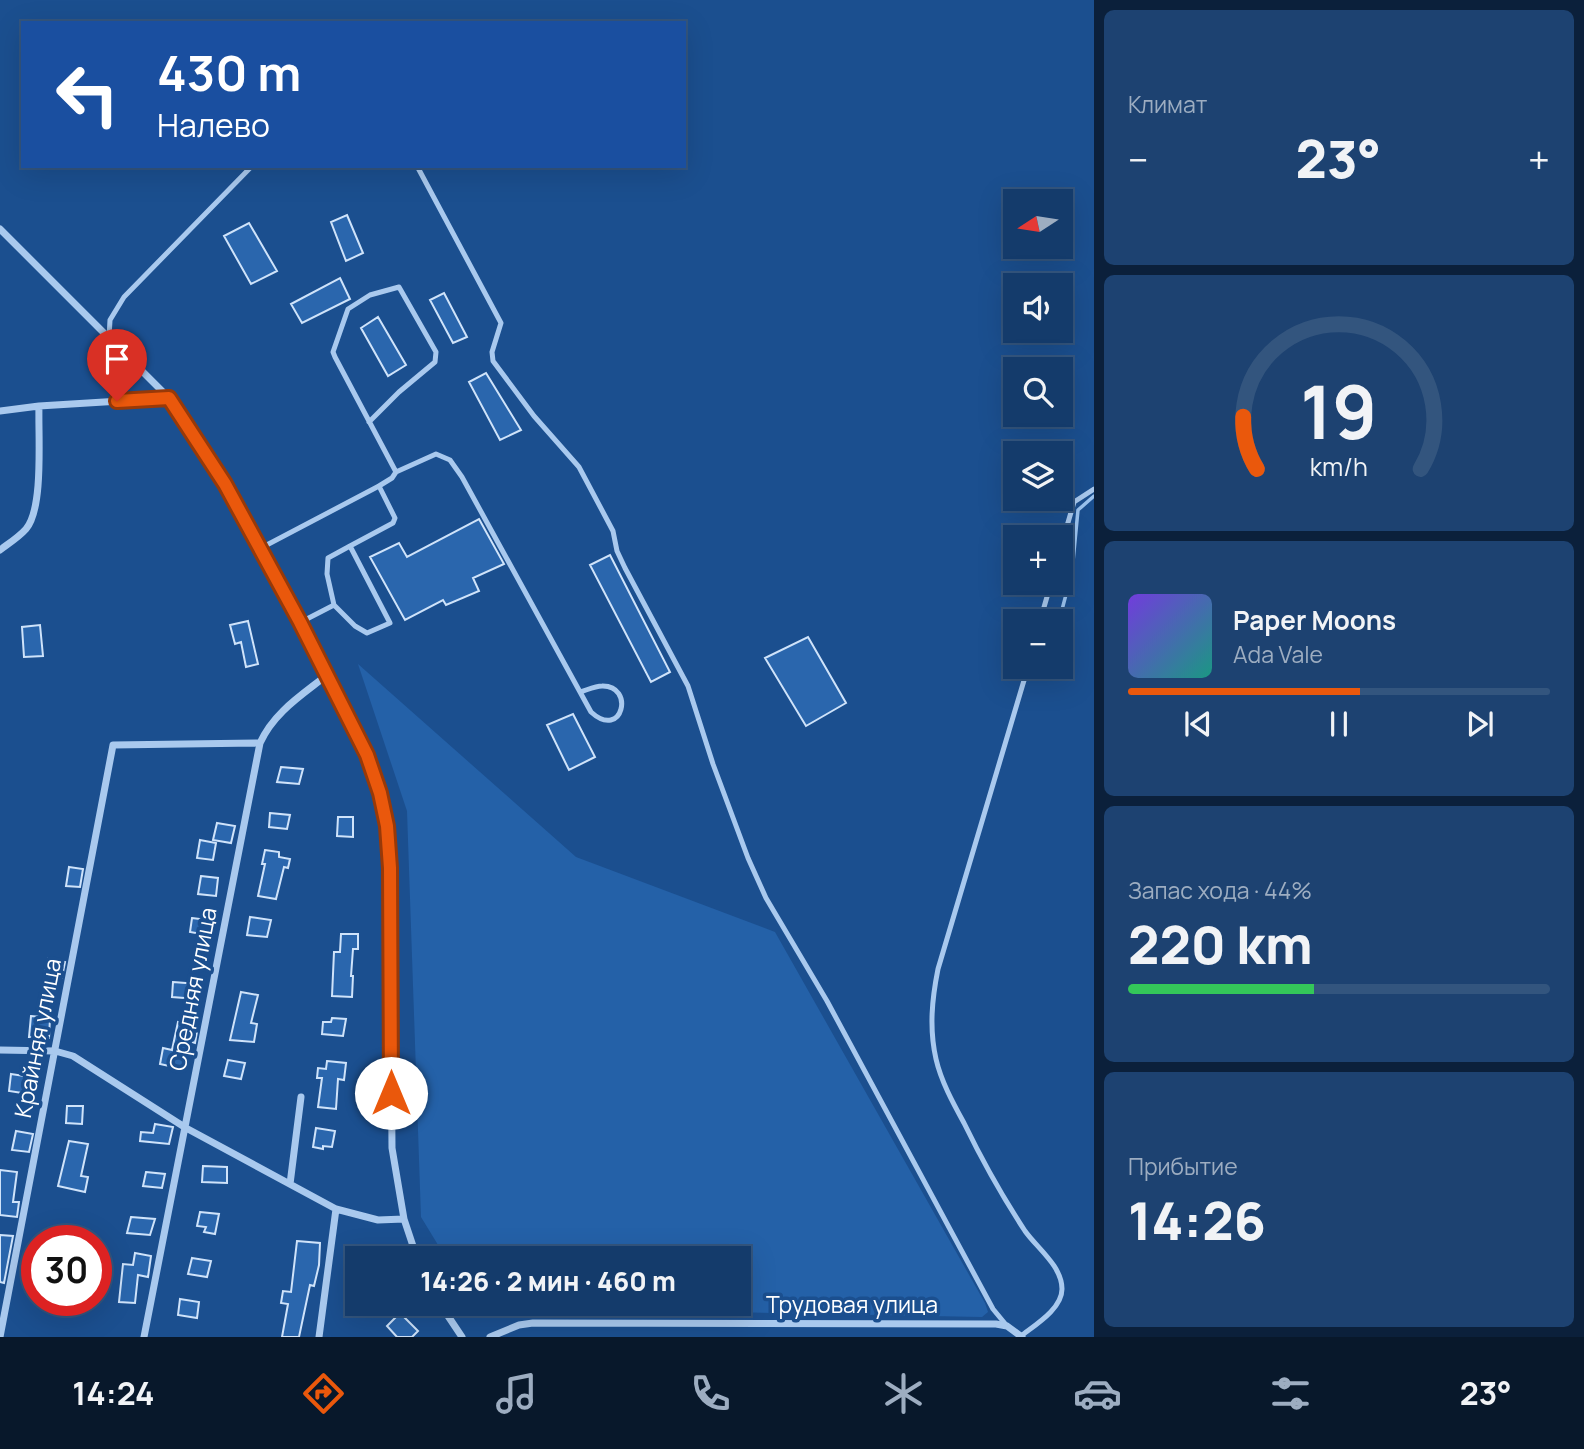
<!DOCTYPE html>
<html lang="ru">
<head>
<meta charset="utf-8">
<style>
  :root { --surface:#143b6b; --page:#1d4271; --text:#f1f3f6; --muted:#9dadc1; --line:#33557e; --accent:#ea580c }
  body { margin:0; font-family:Manrope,sans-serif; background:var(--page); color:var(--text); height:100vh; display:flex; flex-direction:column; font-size:26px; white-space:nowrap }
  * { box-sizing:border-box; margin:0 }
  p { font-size:23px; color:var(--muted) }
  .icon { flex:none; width:38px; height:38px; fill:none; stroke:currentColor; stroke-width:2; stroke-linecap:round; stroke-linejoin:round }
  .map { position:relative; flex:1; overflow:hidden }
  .side { display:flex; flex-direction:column; gap:10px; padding:10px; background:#0b203b; width:490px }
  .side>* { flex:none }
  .banner { position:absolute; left:21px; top:21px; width:665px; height:147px; border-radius:0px; box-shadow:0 7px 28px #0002,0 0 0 2px var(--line); background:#1a4fa0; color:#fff; overflow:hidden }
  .needle { width:46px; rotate:258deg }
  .buttons { position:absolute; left:1003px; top:189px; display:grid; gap:14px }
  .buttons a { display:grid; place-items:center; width:70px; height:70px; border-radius:0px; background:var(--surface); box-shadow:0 7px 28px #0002,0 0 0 2px var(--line); font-size:35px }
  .speed { position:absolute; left:21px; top:1225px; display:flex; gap:14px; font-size:35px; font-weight:700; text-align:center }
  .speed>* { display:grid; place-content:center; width:91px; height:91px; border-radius:50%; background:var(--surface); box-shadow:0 7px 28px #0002,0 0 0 2px var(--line); line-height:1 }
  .speed .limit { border:10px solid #d22; background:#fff; color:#111 }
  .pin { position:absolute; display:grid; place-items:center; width:60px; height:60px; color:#fff; margin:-72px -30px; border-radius:50% 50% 50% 0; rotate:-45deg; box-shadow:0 0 7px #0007 }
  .pin .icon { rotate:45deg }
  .me { position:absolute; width:77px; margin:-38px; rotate:0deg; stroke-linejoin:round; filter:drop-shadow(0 0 5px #0008) }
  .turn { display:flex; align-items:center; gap:24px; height:147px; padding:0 21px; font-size:32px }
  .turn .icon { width:91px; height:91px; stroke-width:2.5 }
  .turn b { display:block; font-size:49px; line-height:60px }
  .big { font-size:52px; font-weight:800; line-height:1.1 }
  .side .widget { flex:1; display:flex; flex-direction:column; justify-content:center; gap:10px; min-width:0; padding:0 24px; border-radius:10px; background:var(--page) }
  .side .dial { align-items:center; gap:0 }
  .dial svg { height:182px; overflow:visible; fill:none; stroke:var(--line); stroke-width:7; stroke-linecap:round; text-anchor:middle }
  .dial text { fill:var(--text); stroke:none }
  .song { display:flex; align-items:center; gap:21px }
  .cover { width:84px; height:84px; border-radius:10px; background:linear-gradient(135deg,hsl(260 70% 55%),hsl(170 70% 35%)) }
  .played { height:7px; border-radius:4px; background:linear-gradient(90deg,var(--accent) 55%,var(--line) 55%) }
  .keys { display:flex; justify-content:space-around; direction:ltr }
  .heat { display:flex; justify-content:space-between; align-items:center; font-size:38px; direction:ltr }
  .charge { height:10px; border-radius:5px; background:linear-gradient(90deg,#34c759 44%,var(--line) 0) }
  .trip { position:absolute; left:345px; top:1246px; width:406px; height:70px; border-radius:0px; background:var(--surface); box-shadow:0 7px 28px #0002,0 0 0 2px var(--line); font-weight:800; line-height:70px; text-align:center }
  .menu { display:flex; height:112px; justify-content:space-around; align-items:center; background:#08182b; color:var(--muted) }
  .menu .icon { width:49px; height:49px }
  .menu .active { color:var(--accent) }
  .menu b { font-size:32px; color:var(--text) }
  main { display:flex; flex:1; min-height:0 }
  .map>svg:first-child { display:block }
  .green { fill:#2461a8 }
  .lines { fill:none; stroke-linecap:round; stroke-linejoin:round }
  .stream { stroke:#9cc4f0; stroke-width:3.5 }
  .building { fill:#2a66ad; stroke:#cfe3fa; stroke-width:2 }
  .lane { stroke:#a9c9ee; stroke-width:5 }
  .street { stroke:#a9c9ee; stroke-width:7 }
  .route-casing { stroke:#983908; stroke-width:18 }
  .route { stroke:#ea580c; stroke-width:12 }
  .labels { text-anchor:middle; stroke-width:7; stroke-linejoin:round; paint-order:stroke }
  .street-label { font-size:23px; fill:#fff; stroke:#1b4f8f }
</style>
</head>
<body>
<main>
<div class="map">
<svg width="1094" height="1337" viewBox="0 0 1094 1337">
  <rect width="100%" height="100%" fill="#1b4f8f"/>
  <path class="green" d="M358,664L576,857L775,932L985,1303L988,1312L982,1317L477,1307L474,1304H738V1258H446L421,1217L407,811Z"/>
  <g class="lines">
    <path class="stream" d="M1059,621L1072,572L1078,510L1094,496"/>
  </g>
  <path class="building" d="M347,215L363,253L346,261L331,222Z
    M249,223L277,271L251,284L224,236Z
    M340,278L350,299L302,323L291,304Z
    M444,293L467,337L453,343L430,300Z
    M378,317L406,365L388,376L361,328Z
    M486,373L521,430L500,440L469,382Z
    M479,519L504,564L473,578L479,591L446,605L443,600L405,620L370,557L399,543L407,557Z
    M610,555L670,672L651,682L590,565Z
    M248,621L258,664L246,667L241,642L235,644L230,625Z
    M40,625L43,656L24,657L22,627Z
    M808,637L846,703L806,726L765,658Z
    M573,714L595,757L569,770L547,725Z
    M281,767L303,769L299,784L277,782Z
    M270,813L290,815L287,829L269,827Z
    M338,817H353V837L337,836Z
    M217,823L235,826L231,843L213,840Z
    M200,840L216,843L213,860L197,858Z
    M265,850L279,852V857L290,859L288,868L284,867L276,899L258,896L265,864H262Z
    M69,867L83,869L80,887L66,886Z
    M201,876L218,878L216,896L198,894Z
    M250,917L271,920L267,937L247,935Z
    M192,918L216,921L213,936L190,932Z
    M341,934H358V949H353L351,976H353L352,997L332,996L334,952H340Z
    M48,959L65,962L62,977L45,974Z
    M173,982L198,984L197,999L172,997Z
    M241,992L258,995L251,1023L257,1024L254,1042L230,1040Z
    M31,1016L50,1018L49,1038L29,1037Z
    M332,1018L346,1019L343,1036L322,1034L323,1022H331Z
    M178,1022L198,1026L195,1043L189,1041L183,1069L160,1064L163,1048L172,1050Z
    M228,1060L245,1063L241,1079L224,1076Z
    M327,1061L346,1063L344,1080L338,1079L336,1109L318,1107L322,1078H317L318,1068L326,1069Z
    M11,1074L31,1077L29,1094L9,1091Z
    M67,1106H83L82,1124L66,1123Z
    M155,1124L173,1127L169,1144L140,1141L141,1132L153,1133Z
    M316,1128L335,1131L332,1147L323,1146V1149L313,1147Z
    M16,1131L33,1134L29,1152L12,1150Z
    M69,1141L88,1144L81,1176L88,1177L85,1192L58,1186Z
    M203,1166L227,1167V1183L202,1182Z
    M0,1170L17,1172L13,1202H19L17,1217L0,1215Z
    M146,1172L165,1174L162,1188L143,1186Z
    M200,1212L219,1214L215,1234L204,1232L206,1227L197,1226Z
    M131,1217L155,1219L150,1235L127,1233Z
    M0,1235L13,1236L4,1283L0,1282Z
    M297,1241L320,1243L319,1265L314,1286L310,1285L299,1337H282L288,1304L281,1303L283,1291L291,1292Z
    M135,1253L151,1256L148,1277L138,1275L135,1303L119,1302L123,1264L133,1265Z
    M192,1258L211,1261L207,1277L188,1274Z
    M180,1299L199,1302L197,1318L178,1315Z
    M400,1313L418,1331L412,1337H397L387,1326Z"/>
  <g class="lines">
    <path class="lane" d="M417,166L501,323L492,352L493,361L534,416L579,467L613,531L617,551L625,568L688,686L713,764L748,858L766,898L827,1001L993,1309L1007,1326
      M109,338L110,320L124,297L252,166
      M396,472L436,454L450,460L462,477L591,712C623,741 635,685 602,686C595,686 587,690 580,692
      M350,546L393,523L395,518L379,486L392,478L396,472L335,357L333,352L348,309L370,295L399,287L436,352L435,362L399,392L369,422
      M261,548L379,486
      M1060,550L1074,502L1094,489
      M1040,621L1051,583
      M301,622L334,605L355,626L367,633L390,623L350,546L328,558L327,574L334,605
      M1021,1336C1035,1325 1062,1309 1062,1289C1062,1266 1037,1248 1025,1231C1002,1196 982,1160 964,1123C953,1103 941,1081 936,1059C929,1028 932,999 938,969L1028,667"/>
    <path class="street" d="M0,229L169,398L225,484L301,622L367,756L380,793L387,826L390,868L392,1148L404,1219L417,1258
      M0,411L39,406L169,398
      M0,550C8,544 19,537 26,529C44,508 38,435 39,406
      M0,1050L55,1051L73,1056L186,1128L336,1209L378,1220L404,1219
      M290,1184L301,1097
      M440,1304L462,1337
      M0,1337L113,745L260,743
      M144,1337L260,743C274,712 302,695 327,675
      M319,1337L336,1209
      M490,1337L519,1325L533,1323L996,1324L1007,1326L1022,1337"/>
  </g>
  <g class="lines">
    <g class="route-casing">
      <path id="route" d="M117,401L169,398L225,484L300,622L367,755L380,793L387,826L390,868L391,1093"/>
    </g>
    <use href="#route" class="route"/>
  </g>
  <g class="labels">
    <g class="street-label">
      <text transform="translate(193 989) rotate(-79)" y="8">Средняя улица</text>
      <text transform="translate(38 1038) rotate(-79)" y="8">Крайняя улица</text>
      <text x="852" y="1313">Трудовая улица</text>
    </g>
  </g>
</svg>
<div class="buttons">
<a><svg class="needle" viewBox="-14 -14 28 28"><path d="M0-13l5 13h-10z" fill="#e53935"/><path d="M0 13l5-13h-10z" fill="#9dadc1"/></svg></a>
<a><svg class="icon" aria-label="sound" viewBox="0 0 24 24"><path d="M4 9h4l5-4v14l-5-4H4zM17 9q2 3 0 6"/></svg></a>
<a><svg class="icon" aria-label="search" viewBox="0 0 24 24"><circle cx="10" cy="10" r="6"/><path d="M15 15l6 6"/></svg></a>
<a><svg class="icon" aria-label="layers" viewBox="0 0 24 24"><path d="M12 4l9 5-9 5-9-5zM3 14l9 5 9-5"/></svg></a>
<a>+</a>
<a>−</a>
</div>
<div class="speed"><div class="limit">30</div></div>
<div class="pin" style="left:117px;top:401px;background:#d93025"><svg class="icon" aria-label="arrive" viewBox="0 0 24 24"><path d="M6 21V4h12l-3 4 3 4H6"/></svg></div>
<svg class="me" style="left:391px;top:1093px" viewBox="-20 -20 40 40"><circle r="19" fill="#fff"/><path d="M0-13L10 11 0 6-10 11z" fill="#ea580c"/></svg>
<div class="trip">14:26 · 2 мин · 460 m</div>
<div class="banner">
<div class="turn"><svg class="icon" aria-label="left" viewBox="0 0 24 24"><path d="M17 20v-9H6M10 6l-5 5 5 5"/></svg><div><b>430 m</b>Налево</div></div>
</div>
</div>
<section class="side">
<div class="widget"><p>Климат</p>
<div class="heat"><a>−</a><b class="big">23°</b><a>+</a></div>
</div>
<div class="widget dial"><svg viewBox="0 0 100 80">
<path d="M14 69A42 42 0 1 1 86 69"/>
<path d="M14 69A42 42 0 0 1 8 46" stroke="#ea580c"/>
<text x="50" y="56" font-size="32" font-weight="700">19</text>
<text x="50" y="72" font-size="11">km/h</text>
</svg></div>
<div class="widget">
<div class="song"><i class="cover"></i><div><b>Paper Moons</b><p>Ada Vale</p></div></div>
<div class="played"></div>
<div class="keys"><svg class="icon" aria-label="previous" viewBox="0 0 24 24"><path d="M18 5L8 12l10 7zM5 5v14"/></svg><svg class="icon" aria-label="pause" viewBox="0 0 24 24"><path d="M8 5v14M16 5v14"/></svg><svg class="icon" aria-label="next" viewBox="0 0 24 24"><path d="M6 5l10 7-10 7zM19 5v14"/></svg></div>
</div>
<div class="widget"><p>Запас хода · 44%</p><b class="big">220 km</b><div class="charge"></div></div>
<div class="widget"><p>Прибытие</p><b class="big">14:26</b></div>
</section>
</main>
<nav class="menu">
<b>14:24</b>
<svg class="icon active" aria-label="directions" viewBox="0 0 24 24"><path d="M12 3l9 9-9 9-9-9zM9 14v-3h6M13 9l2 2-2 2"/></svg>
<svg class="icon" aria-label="music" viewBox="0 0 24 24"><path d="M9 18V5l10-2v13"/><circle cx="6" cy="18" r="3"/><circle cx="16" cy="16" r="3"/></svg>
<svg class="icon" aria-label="phone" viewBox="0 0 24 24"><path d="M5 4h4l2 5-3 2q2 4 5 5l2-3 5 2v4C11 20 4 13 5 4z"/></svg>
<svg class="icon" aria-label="climate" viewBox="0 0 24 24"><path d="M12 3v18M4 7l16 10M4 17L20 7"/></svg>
<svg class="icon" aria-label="car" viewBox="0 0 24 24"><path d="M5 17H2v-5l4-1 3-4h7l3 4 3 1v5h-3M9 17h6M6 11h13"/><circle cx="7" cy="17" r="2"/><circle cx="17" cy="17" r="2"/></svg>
<svg class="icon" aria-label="filters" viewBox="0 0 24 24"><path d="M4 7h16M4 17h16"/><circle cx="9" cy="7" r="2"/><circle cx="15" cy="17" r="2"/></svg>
<b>23°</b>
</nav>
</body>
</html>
